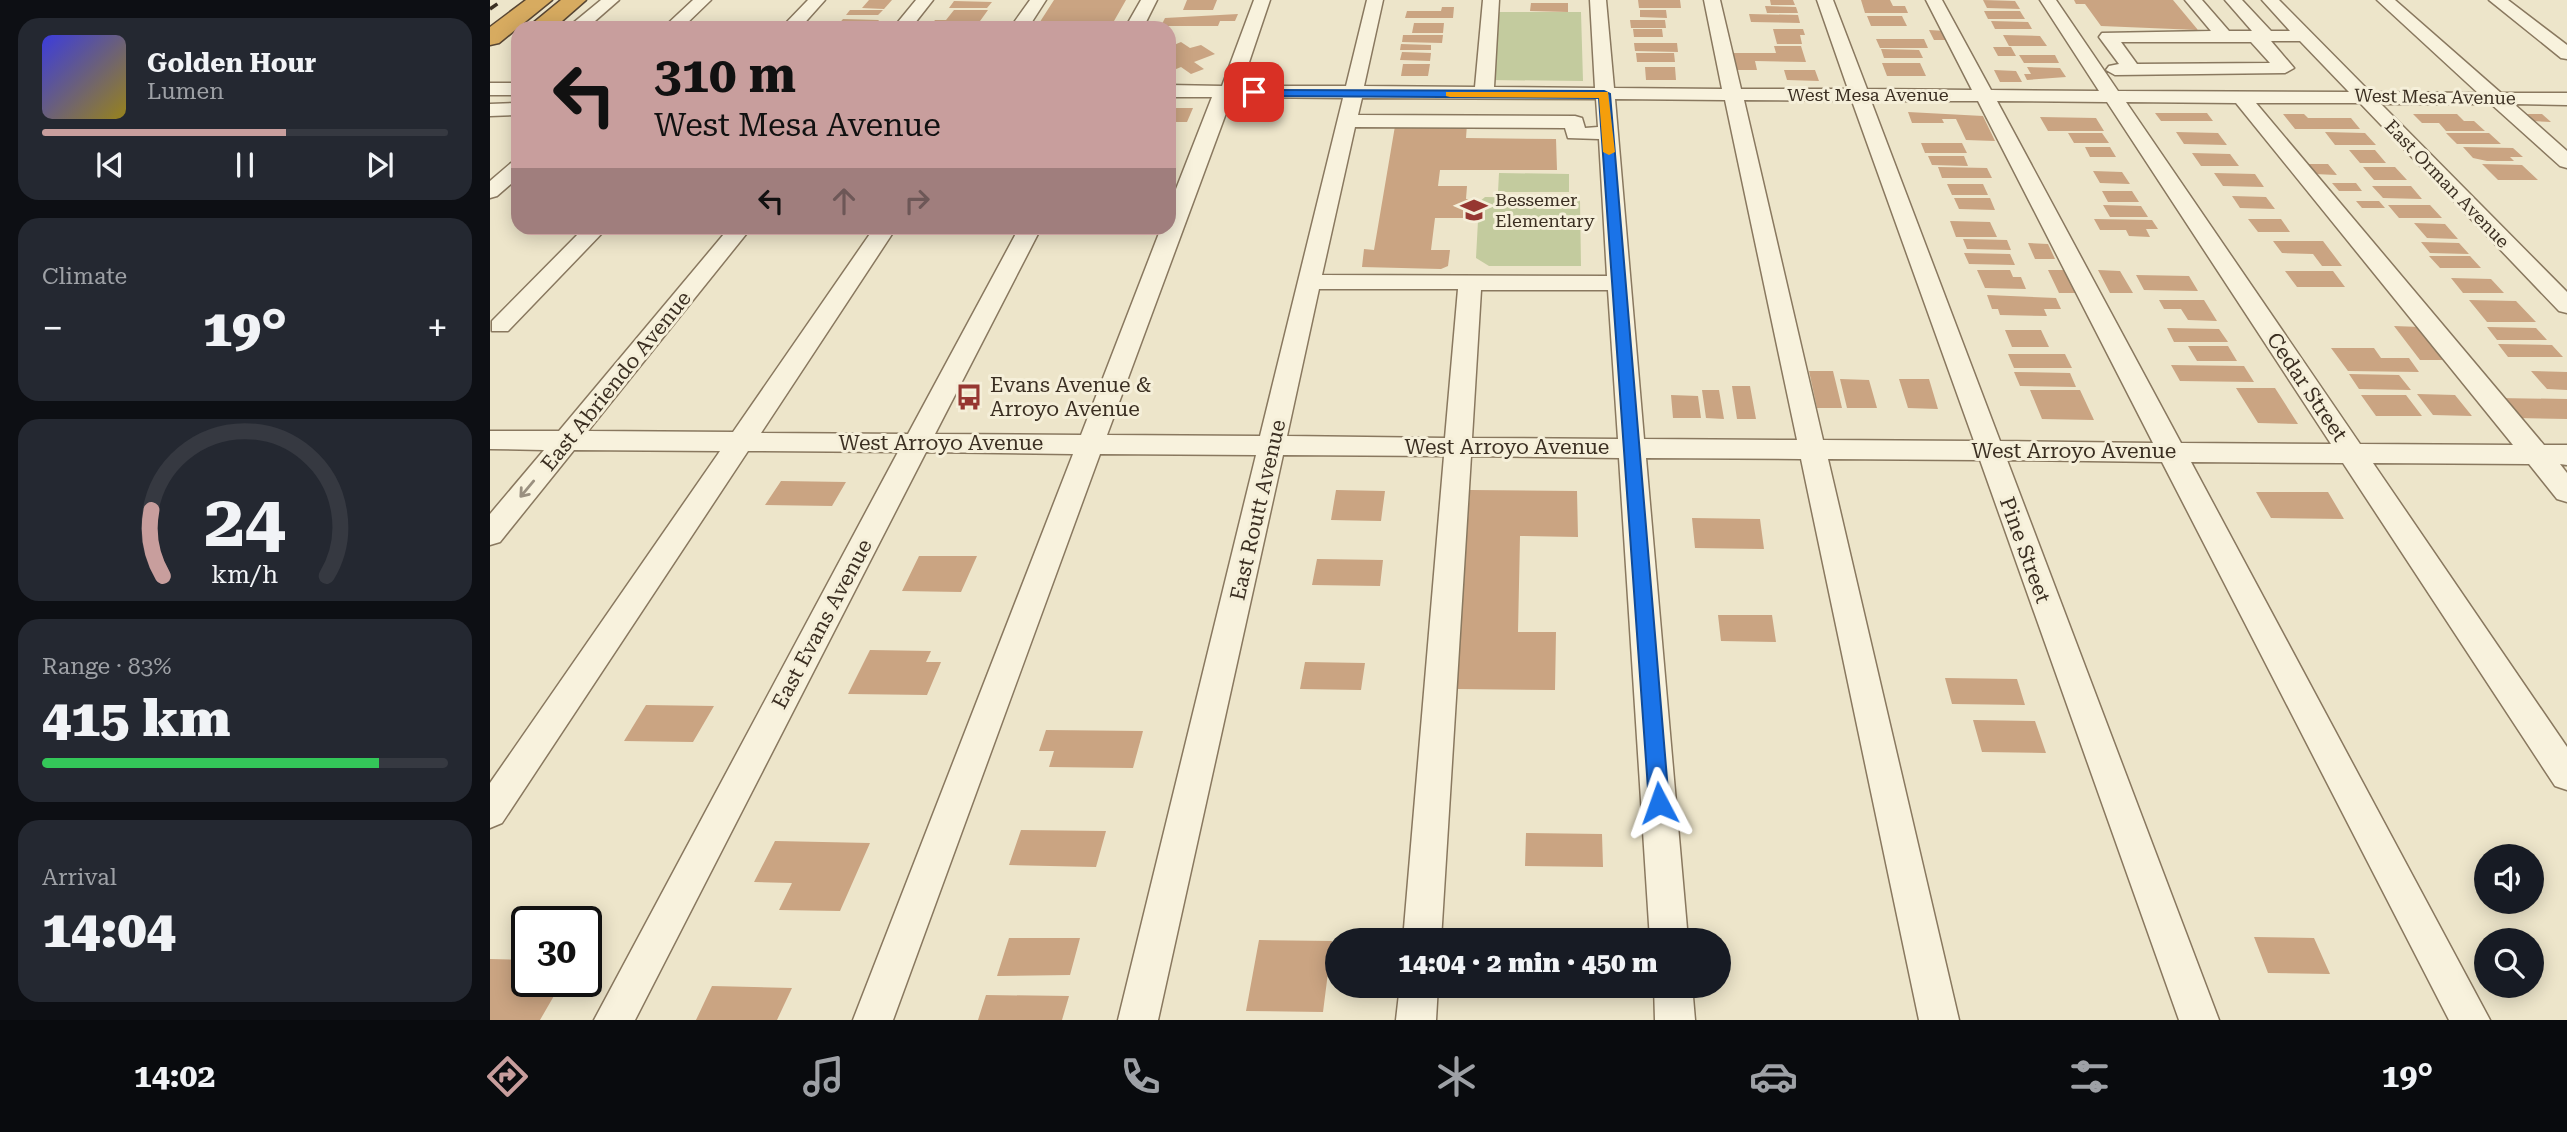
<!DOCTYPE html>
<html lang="en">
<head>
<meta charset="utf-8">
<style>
  :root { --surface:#171b24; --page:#242831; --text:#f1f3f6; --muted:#9ea1a6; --line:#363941; --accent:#c89e9d }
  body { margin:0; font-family:"Roboto Serif",serif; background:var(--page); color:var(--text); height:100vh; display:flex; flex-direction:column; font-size:26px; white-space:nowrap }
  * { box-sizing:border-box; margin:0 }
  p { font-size:23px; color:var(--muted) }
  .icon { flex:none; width:38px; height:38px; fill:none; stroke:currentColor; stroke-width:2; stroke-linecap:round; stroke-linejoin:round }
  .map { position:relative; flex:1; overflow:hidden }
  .panel { display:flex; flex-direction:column; gap:18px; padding:18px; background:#0d0f14; width:490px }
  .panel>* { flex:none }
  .top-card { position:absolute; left:21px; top:21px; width:665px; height:214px; border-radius:21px; box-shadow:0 4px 18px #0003; background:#c89e9d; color:#111; overflow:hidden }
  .buttons { position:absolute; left:1984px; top:844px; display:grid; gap:14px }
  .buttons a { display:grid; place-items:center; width:70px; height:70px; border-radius:50%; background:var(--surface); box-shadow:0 4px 18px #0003; font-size:35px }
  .speed { position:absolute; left:21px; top:906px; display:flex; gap:14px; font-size:35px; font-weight:700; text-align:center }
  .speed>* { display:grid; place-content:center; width:91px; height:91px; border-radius:50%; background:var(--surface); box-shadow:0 4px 18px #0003; line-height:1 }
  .speed .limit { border:4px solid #111; border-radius:10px; background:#fff; color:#111 }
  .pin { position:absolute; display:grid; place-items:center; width:60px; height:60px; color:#fff; margin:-30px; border-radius:14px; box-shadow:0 4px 10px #0006 }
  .me { position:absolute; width:77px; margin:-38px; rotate:356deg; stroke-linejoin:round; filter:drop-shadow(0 0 5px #0008) }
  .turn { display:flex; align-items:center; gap:24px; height:147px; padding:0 28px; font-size:32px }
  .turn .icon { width:91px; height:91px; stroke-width:2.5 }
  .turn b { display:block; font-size:49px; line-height:60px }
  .lanes { display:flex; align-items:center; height:66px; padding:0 28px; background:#0003; justify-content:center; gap:35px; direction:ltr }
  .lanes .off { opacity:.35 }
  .big { font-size:52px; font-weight:800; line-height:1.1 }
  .panel .widget { flex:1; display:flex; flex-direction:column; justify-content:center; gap:10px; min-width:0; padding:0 24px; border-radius:21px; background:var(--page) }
  .panel .dial { align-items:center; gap:0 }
  .dial svg { height:182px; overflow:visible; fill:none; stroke:var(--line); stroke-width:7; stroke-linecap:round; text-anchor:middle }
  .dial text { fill:var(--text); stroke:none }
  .song { display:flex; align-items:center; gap:21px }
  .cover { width:84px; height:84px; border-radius:10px; background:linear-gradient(135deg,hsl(240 70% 55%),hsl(50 70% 35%)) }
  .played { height:7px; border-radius:4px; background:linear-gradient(90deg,var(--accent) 60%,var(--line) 60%) }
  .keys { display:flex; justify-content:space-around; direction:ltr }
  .heat { display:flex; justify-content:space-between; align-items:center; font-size:38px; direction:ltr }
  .charge { height:10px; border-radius:5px; background:linear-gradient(90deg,#34c759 83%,var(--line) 0) }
  .trip { position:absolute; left:835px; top:928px; width:406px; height:70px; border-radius:35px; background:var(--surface); box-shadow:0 4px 18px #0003; font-weight:800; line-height:70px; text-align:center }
  .tabs { display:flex; height:112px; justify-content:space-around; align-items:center; background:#090b0e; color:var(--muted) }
  .tabs .icon { width:49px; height:49px }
  .tabs .selected { color:var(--accent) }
  .tabs b { font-size:32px; color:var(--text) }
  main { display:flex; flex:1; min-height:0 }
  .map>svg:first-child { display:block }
  .green { fill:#c3cb9e }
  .building { fill:#caa482 }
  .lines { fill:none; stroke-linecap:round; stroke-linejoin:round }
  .minor-casing { stroke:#89785f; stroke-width:3 }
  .highway-casing { stroke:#584633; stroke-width:3 }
  .minor { fill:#f8f2dd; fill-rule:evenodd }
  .highway { fill:#d7ab60; fill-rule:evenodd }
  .rail { stroke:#3b2f22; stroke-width:3.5; stroke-dasharray:9 9; stroke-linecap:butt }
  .oneway { stroke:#9a9080 }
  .route { fill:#1a73e8; stroke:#114b97; stroke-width:2 }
  .slow { fill:#f59e0b }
  .labels { text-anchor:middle; stroke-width:6; stroke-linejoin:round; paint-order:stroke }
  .far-street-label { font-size:18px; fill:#3b2f22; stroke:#f5efd9 }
  .far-poi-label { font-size:18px; fill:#3b2f22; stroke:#f5efd9; text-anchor:start }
  .street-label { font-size:21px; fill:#3b2f22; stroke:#f5efd9 }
  .poi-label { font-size:21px; fill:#3b2f22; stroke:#f5efd9; text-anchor:start }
</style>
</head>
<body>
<main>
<section class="panel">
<div class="widget">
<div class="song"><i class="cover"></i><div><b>Golden Hour</b><p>Lumen</p></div></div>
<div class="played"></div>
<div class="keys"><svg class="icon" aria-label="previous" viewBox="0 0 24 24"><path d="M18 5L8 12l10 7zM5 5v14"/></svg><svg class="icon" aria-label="pause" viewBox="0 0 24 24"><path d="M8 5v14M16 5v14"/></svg><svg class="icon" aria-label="next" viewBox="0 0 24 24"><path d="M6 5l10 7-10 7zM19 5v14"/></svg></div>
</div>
<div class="widget"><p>Climate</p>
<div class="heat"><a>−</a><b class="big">19°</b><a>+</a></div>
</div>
<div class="widget dial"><svg viewBox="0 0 100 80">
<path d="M14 69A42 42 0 1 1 86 69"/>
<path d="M14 69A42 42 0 0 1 9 40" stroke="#c89e9d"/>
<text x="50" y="56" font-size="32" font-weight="700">24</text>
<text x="50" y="72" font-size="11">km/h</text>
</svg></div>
<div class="widget"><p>Range · 83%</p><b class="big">415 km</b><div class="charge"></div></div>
<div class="widget"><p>Arrival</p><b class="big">14:04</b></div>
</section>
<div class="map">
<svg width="2077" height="1020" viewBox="0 0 2077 1020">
  <rect width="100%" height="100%" fill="#ede5ca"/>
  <path class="green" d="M1005,12H1091L1093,81L1000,80Z
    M1009,173L1079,174V192H1008Z
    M995,197L1085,198L1090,201L1091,266H999L986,258L989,202Z"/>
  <path class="building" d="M379,0H402L394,9L372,8Z
    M564,0H636L620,28H546Z
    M697,0H727L723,10H693Z
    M1148,0H1190L1191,8H1149Z
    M1280,0H1303L1305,5H1281Z
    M1371,0H1400L1403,6H1415L1418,13H1375Z
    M1493,0L1525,1L1530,9L1497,8Z
    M1584,0H1683L1708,30L1611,26L1595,4H1586Z
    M464,1L502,2L497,8H459Z
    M1041,3H1078V12L1040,11Z
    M1275,6L1306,7L1308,13H1277Z
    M952,7H964L963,18H915L917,11H951Z
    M360,10H393L388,15H356Z
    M464,10H498L485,28H439L445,20H456Z
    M1150,10H1176L1177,18L1150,17Z
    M1494,11H1530L1535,19H1498Z
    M748,14L745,21H730L728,26H671L675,18Z
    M1259,14L1308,15L1310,23L1261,22Z
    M1377,16H1412L1417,26H1381Z
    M353,19L389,20L383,28L346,27Z
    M1140,20H1175L1176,28H1141Z
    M1501,21L1538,22L1542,29H1505Z
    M924,23H954L953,33H922Z
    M1143,29H1172L1173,37H1144Z
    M1283,29H1313L1315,35H1310L1312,44H1287Z
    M1439,30L1456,31L1460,40H1444Z
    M913,35H953L952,43L912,42Z
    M1513,35L1550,36L1557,46H1519Z
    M1386,39H1434L1438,48H1390Z
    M691,42L700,48L711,45L725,54L704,62L714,69L701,74L691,67L679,72V47Z
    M1144,43H1187L1188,52L1145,51Z
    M911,44L941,45V50H910Z
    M1284,46H1311L1316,62L1265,61L1267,70H1246L1242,53H1286Z
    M1503,47H1521L1526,56H1508Z
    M1391,49L1429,50L1433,58H1394Z
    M912,52L941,53L940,61L910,60Z
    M1146,53H1184L1185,62H1147Z
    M1529,55H1565L1569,63H1534Z
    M1392,63H1430L1436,76H1397Z
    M913,64H940L938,76H911Z
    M1155,67H1185L1186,80H1156Z
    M1537,67L1570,68L1576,77L1537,80L1534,74H1541Z
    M1294,70H1325L1329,81L1297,80Z
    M1504,70L1526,71L1532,82H1510Z
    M679,108H703L697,122H679Z
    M1418,112L1493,116L1505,141L1476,140L1466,119H1452L1454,123H1422Z
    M1665,113H1717L1723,121H1671Z
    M1793,114H1814L1818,118H1861L1870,129H1805Z
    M1923,114H1967L1974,121H1984L1995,131H1956L1949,123H1932Z
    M2032,114H2052L2061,122L2040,121Z
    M1550,117L1606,118L1614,131H1558Z
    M977,124L976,138L1066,139L1067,170H950L948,186H977L976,199H979L978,218H945L941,250H960L958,266L951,269L872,267L874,249L884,250L905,126Z
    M1686,132L1728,133L1737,145L1694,144Z
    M1835,132L1875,133L1886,145H1845Z
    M1578,133H1612L1619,143H1584Z
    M1956,133H1999L2011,144H1967Z
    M1431,143H1472L1477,153H1435Z
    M1595,147H1620L1626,157H1600Z
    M1973,147L2023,148L2033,157H2020L2024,161H1997L1983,158Z
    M1859,150H1885L1896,163H1870Z
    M1702,153L1740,154L1749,166H1711Z
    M1438,156H1474L1478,166L1442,165Z
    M1816,164H1838L1847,175L1824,174Z
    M1992,164L2032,165L2048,180H2008Z
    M1448,167L1497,168L1502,178H1452Z
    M1873,167H1905L1917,180H1884Z
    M1603,171L1632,172L1640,184L1610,183Z
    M1724,173L1765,174L1774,187L1733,186Z
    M1842,183H1866L1872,191H1849Z
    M1457,184H1493L1498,195H1462Z
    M1882,186H1921L1932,199L1893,198Z
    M1612,191H1642L1649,202H1618Z
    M1742,196L1776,197L1785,209L1750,208Z
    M1464,198H1500L1505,210L1469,209Z
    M1866,201H1889L1895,208H1872Z
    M1613,205L1651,206L1658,217H1620Z
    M1898,205H1940L1952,218H1909Z
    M1604,219L1662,220L1668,229H1656L1660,237L1639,236L1636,230H1610Z
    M1758,219H1791L1800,232H1768Z
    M1460,221L1500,222L1507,237H1466Z
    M1924,223L1955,224L1968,239L1937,238Z
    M1473,239L1517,240L1521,250L1477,249Z
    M1783,241H1833L1852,266H1832L1823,254L1792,253Z
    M1931,242L1969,243L1979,254L1940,253Z
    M1538,243L1558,244L1565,259H1545Z
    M1474,253L1520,254L1525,265L1479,264Z
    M1939,256H1980L1991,268H1950Z
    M1487,270H1520L1523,277H1531L1536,289L1495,288Z
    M1558,270H1584L1595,293H1569Z
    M1608,270L1630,271L1643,293H1620Z
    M1795,271H1843L1855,287H1807Z
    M1646,275L1699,276L1708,291L1654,290Z
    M1961,278L2001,279L2014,293H1973Z
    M1497,295L1566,298L1571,309H1554L1557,316L1510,315L1508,309H1502Z
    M1669,300H1714L1727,321L1698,320L1691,309H1674Z
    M1979,300L2026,301L2046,322H1997Z
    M1904,326L1930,327L1957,360H1930Z
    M1997,327L2046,328L2057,340H2007Z
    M1677,328L1729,329L1738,342H1684Z
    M1515,330H1551L1559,347H1522Z
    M2008,344L2062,345L2073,357H2018Z
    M1698,346H1738L1747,361H1707Z
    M1841,348H1884L1891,358H1919L1929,372L1858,371Z
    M1518,354H1575L1582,368H1524Z
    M1681,365L1754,366L1764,382L1690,381Z
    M1319,371H1343L1352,408H1327Z
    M2041,371L2077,372V390L2057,389Z
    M1524,372L1580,373L1586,387L1530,386Z
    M1859,374L1909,375L1921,390L1869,389Z
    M1350,379L1379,380L1387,408H1357Z
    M1409,379H1439L1448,409L1418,408Z
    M1242,386H1260L1266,419H1247Z
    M1746,388H1785L1808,424L1768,423Z
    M1212,390H1229L1234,419L1216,418Z
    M1540,390H1590L1604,420L1552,419Z
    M1927,394L1965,395L1982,416L1943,415Z
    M1181,395L1208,396L1211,418H1183Z
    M1871,395H1916L1932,416H1886Z
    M2008,398L2077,399V419L2025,418Z
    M291,481L356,482L342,506L275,505Z
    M846,490L895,491L891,521L841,520Z
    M980,490L1087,491L1088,537L1030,536L1028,632H1066L1065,690L966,689Z
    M1766,492H1838L1854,519L1781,518Z
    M1202,518L1270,519L1274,549L1205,548Z
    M429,556H487L471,592L412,591Z
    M827,559L893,560L890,586L822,585Z
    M1228,615H1282L1286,642L1231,641Z
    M380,650L441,651L436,662H451L437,695L358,694Z
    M815,662L875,663L871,690L810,689Z
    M1455,678L1527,679L1535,705L1462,704Z
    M156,705L224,706L203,742L134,741Z
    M1483,720L1545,721L1556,753L1492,752Z
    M556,730L653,731L643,768L559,767L564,751H549Z
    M531,830L616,831L606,867L519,865Z
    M1036,833L1112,834L1113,867L1035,866Z
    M285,841L380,843L350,911L289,910L302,883L264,882Z
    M1764,937L1824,938L1840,974L1778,973Z
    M519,938H590L580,975L507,976Z
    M769,940L842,941L833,1012L756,1011Z
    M0,959L37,960V982H72L50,1020H0Z
    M222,986L302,988L287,1020H206Z
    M496,995L579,996L572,1020H488Z"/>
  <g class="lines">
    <g class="minor-casing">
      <path id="minor" d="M111,0H129L97,28H77Z
        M203,0H221L192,28H173Z
        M318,0H335L310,28H291Z
        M426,0H443L421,28H403Z
        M540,0H556L538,28H520Z
        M651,0H667L653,28H635Z
        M764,0H780L751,86H856L877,0H893L874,86L985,87L993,0H1009L1004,87L1105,88L1100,0H1116L1124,88L1232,89L1214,0H1230L1251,89H1358L1327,0H1343L1377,89L1482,90L1436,0H1452L1501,90L1609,91L1550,0H1566L1628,91L1859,92L1810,41H1781L1804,68L1795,73L1625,75L1616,70L1619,66L1629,64L1609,37L1612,33L1721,31L1695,0H1712L1739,31H1762L1735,0H1752L1781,31H1800L1772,0H1789L1880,92L1988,93L1887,0H1905L2011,93H2077V105L2024,104L2077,151V168L2070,166L2001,104H1891L2077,292V313L2069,311L1870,103H1766L2054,445H2077V465L2070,464L2077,473V502L2067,499L2039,464L1883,463L2077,747V790L2065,786L1853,463L1701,462L2000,1020H1959L1672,462L1517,460L1729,1020H1689L1490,460L1338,459L1469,1020H1429L1311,459L1156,458L1198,940H1160L1129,458L981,456L951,940H913L954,456L793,455L668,1020H628L766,455L610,454L403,1020H363L583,454L436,452L145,1020H104L408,452L258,451L12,823L0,828V783L230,451L84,450L10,542L0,545V514L54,450L0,449V431H69L239,228H261L98,431L243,432L384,228H406L271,433L418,434L529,228H551L445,434L591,435L671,228H679V207L722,97H679V85L732,86ZM1631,42H1761L1780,63L1647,64ZM742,97L853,98L770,436L617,435ZM872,98L1106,99L1108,127L1095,128L1092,118L1085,116L868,115ZM1125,99L1235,100L1307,440L1154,439ZM1254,100L1362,101L1484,441L1333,440ZM1381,101H1488L1663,443L1510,441ZM1507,101L1617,102L1841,444L1691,443ZM1636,102L1746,103L2023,445L1870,444ZM865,127L1075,128L1078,138L1109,139L1117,276L832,275ZM829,289H968L955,438L797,436ZM991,290H1118L1128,439L982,438Z
        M1999,0H2018L2077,45V59L2071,58Z
        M0,83H28V95H0Z
        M28,103V115L0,116V104Z
        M28,161V178L7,196L0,198V181L21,163Z
        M94,228H117L18,331H2V321Z
        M910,985H948L946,1020H906Z
        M1164,985H1202L1205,1020H1165Z"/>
    </g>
    <g class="highway-casing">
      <path id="highway" d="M36,0H62L9,43L0,45V27Z
        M71,0H96L64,28H37Z"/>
    </g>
    <use href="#minor" class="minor"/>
    <use href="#highway" class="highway"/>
    <path class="rail" d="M0,9L13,0"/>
  </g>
  <defs><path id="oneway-shaft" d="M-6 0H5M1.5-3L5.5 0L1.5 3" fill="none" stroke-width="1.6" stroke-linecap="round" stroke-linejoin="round" transform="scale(1.75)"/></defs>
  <use class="oneway" href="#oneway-shaft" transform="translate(37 489) rotate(130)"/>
  <path class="route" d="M760,90L1114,91L1120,94L1179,803L1176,810L1169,812L1162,810L1159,803L1109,98L764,96L759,92Z"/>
  <path class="slow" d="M956,92H1118L1125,152L1119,155L1113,152L1109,98L960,97L956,96Z"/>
  <defs>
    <g id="school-bare" transform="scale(2.1)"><path d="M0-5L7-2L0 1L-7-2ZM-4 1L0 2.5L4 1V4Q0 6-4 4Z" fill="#963731" stroke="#f5efd9" stroke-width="2.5" paint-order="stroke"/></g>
    <g id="bus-bare" transform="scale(2.1)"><path d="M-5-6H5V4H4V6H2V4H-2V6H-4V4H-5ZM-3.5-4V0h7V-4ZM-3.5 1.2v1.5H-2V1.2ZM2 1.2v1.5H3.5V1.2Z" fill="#963731" stroke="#f5efd9" stroke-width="2.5" paint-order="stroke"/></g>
  </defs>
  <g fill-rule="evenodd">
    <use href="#school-bare" x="984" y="210"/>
    <use href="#bus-bare" x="479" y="397"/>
  </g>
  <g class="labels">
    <g class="far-street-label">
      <text x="1378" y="101">West Mesa Avenue</text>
      <text transform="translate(1945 97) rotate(1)" y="6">West Mesa Avenue</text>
      <text transform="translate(1957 184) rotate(46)" y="6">East Orman Avenue</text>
    </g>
    <g class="far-poi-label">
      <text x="1005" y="206">Bessemer<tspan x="1005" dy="21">Elementary</tspan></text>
    </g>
    <g class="street-label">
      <text transform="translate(126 381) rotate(-51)" y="7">East Abriendo Avenue</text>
      <text transform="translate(1817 387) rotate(56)" y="7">Cedar Street</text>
      <text x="451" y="450">West Arroyo Avenue</text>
      <text x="1017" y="454">West Arroyo Avenue</text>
      <text x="1584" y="458">West Arroyo Avenue</text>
      <text transform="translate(768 510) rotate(-77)" y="7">East Routt Avenue</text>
      <text transform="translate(1535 550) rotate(70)" y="7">Pine Street</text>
      <text transform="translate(332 624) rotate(-62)" y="7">East Evans Avenue</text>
    </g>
    <g class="poi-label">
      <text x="500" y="392">Evans Avenue &amp;<tspan x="500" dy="24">Arroyo Avenue</tspan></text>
    </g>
  </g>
</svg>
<div class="buttons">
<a><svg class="icon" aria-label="sound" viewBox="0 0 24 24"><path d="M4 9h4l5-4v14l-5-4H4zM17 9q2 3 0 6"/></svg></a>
<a><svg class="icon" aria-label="search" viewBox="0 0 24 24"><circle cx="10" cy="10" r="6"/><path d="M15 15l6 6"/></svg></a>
</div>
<div class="speed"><div class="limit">30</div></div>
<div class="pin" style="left:764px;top:92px;background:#d93025"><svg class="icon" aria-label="arrive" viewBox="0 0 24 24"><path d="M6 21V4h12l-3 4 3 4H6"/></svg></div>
<svg class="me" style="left:1169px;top:803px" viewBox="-20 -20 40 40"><path d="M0-17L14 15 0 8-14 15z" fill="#1a73e8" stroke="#fff" stroke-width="4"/></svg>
<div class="trip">14:04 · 2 min · 450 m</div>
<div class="top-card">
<div class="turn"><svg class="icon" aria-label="left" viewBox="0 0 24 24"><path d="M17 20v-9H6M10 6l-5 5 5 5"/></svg><div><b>310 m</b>West Mesa Avenue</div></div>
<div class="lanes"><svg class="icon" aria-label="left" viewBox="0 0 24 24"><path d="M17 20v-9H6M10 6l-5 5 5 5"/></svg><svg class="icon off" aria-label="ahead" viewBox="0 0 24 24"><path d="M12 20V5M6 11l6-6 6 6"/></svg><svg class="icon off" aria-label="right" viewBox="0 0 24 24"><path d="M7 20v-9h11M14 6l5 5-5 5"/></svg></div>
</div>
</div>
</main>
<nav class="tabs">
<b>14:02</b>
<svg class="icon selected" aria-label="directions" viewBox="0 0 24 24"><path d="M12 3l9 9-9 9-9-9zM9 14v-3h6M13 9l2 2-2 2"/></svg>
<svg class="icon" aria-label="music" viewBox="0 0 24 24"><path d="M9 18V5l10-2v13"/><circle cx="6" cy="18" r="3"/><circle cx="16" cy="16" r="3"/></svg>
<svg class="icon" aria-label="phone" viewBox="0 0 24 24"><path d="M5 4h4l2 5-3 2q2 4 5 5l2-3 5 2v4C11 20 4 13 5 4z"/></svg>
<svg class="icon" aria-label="climate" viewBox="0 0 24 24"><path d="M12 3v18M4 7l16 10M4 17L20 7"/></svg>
<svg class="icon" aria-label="car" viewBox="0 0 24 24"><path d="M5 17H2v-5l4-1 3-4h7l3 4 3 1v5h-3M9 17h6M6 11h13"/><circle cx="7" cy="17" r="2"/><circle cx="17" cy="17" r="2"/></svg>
<svg class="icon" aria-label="filters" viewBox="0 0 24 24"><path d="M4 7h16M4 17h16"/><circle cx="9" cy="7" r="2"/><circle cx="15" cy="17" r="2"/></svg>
<b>19°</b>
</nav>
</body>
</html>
